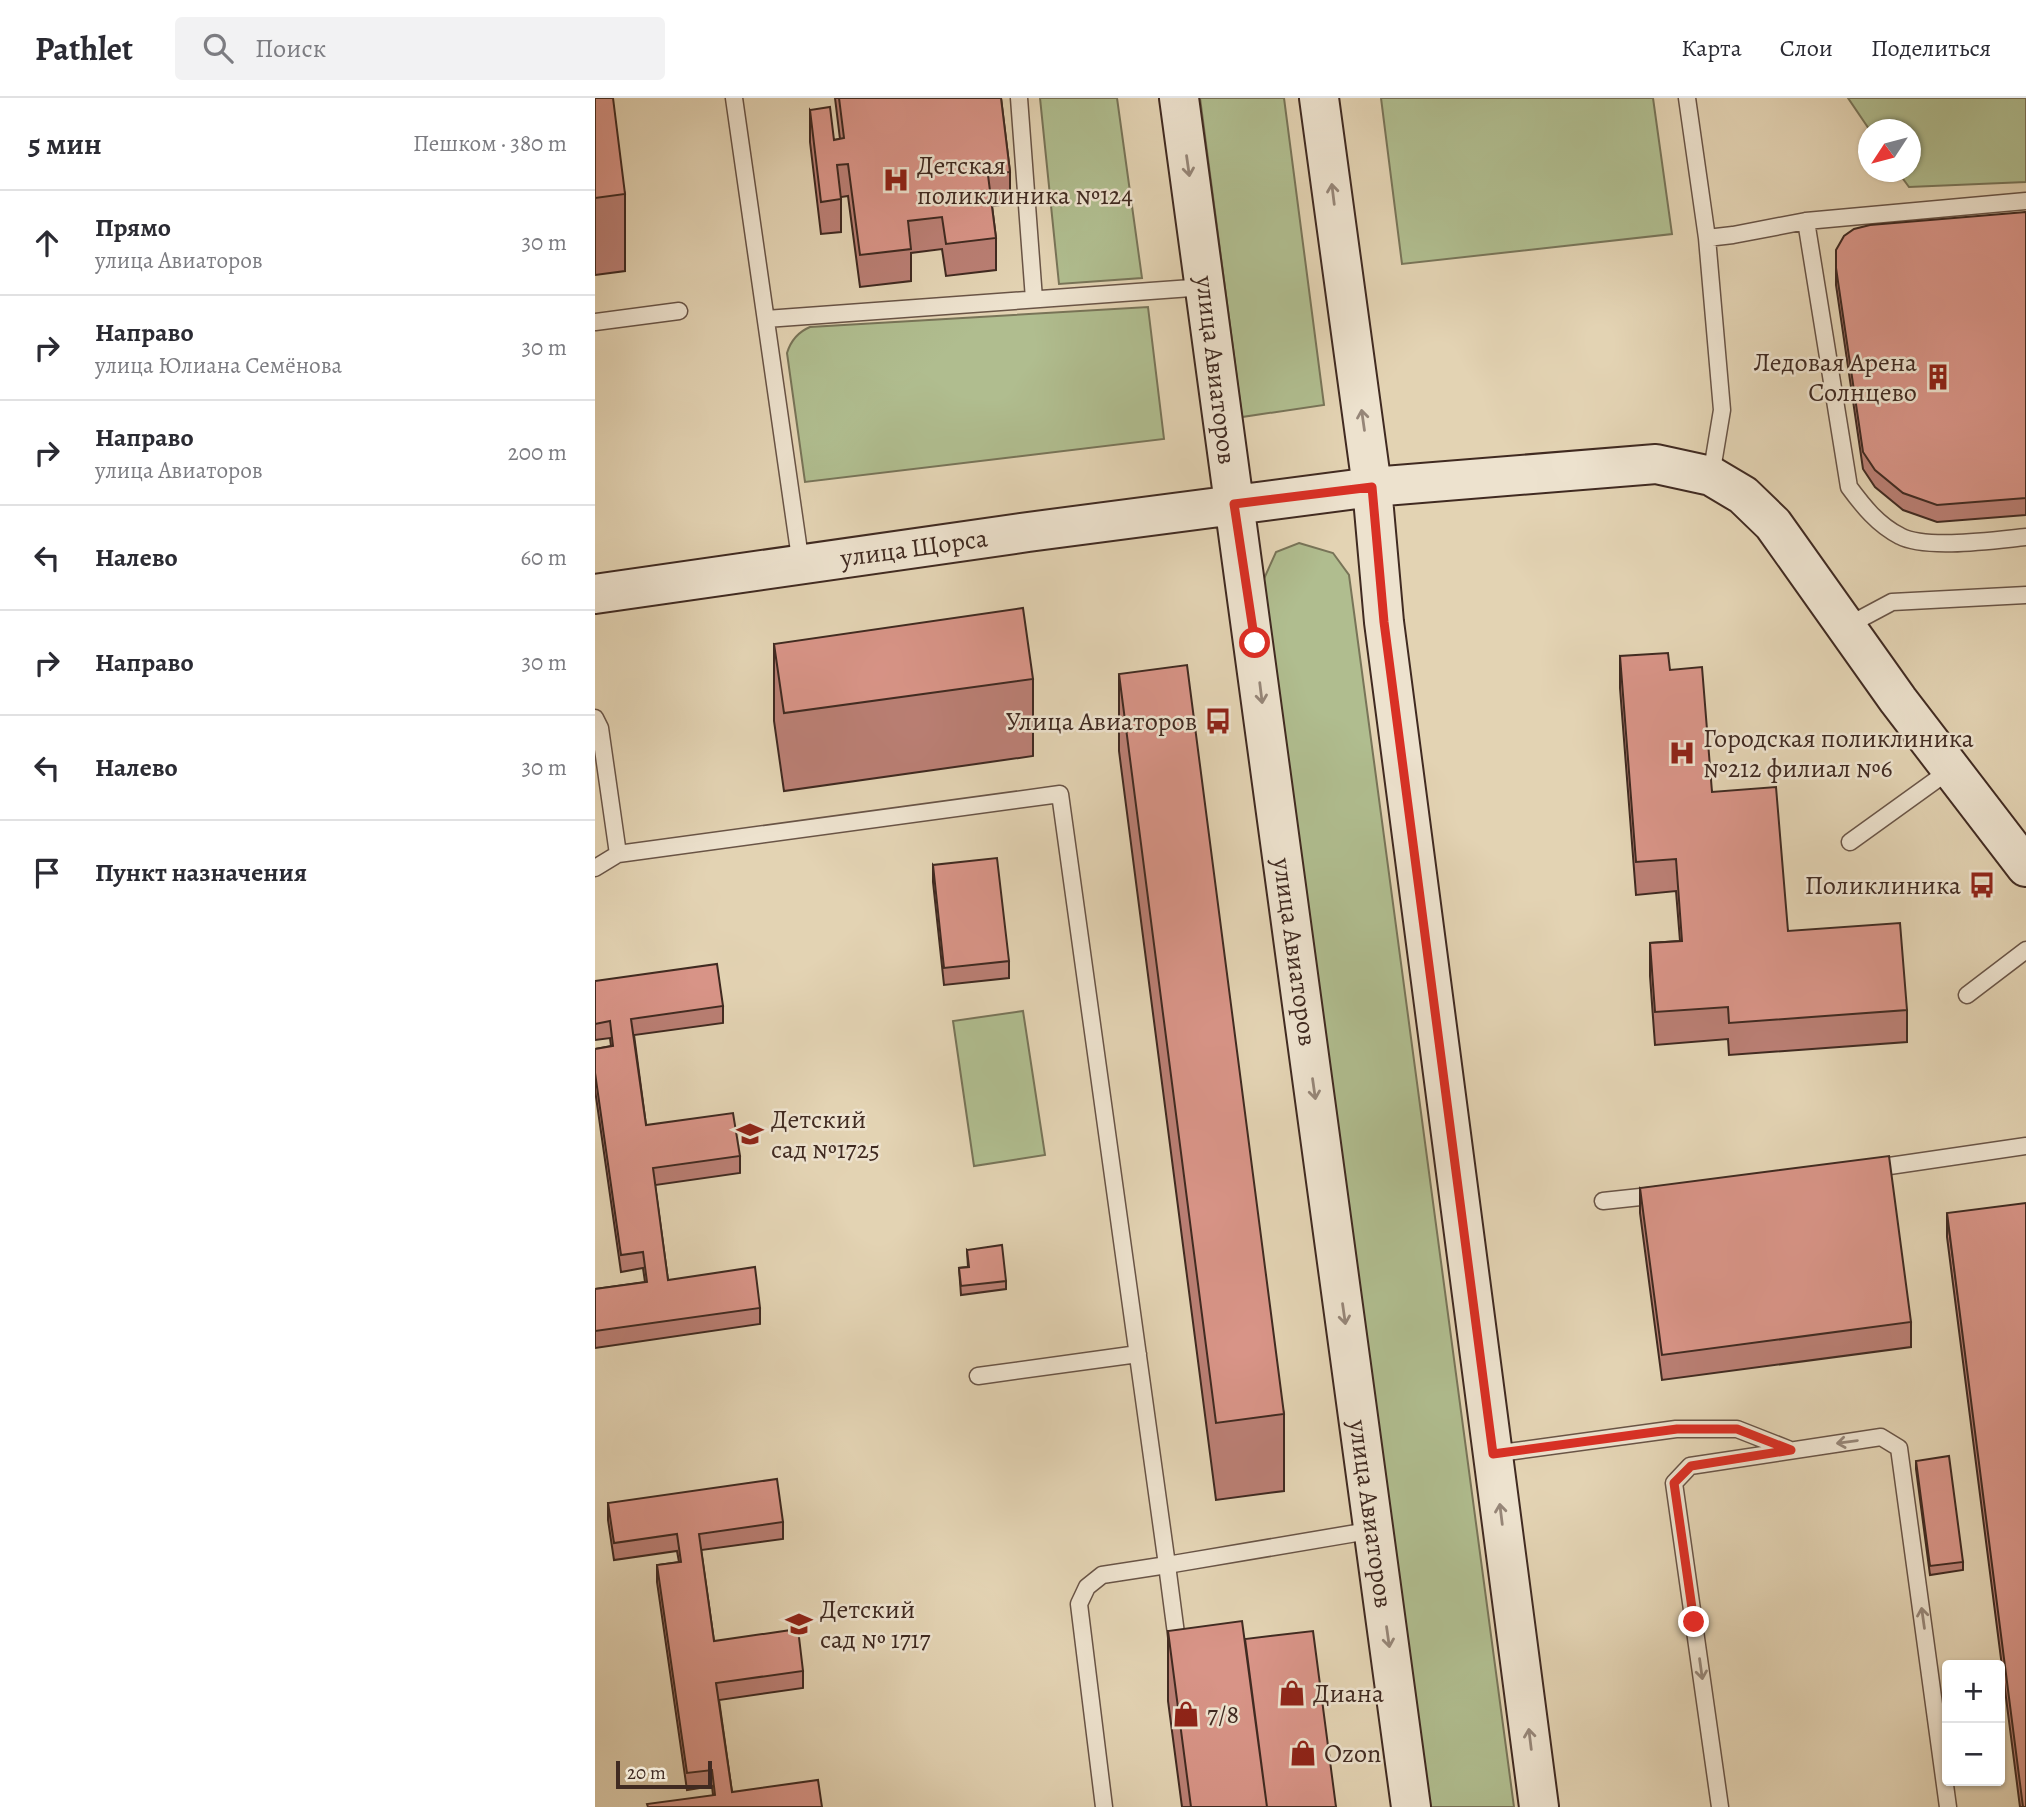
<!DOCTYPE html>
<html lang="ru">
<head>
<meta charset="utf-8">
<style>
	body { margin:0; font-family:Alegreya,serif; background:#f2f2f3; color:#2b2b33 }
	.controls { position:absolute; right:21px; bottom:21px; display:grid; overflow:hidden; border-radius:7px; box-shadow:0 2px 5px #0004 }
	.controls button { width:63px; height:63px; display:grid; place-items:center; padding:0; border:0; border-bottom:2px solid #e1e1e2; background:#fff; color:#2b2b33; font:35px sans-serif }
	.compass { position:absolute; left:1263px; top:21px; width:63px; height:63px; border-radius:50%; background:#fff; box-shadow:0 2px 5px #0004; rotate:234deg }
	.scale { position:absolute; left:21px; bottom:18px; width:96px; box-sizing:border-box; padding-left:7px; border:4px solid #402a21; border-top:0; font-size:19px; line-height:24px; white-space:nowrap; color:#402a21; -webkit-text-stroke:5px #ede2ce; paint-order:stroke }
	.stop { position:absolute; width:21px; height:21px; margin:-16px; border:5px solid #d93025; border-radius:50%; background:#fff }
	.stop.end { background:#d93025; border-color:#fff; box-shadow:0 2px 7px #0008 }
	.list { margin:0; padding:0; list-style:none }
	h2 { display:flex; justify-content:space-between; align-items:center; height:91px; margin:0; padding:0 28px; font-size:30px }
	h2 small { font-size:23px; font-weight:400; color:#7c7c81 }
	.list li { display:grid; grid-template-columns:46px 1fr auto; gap:21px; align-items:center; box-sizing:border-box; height:105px; padding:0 28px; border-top:2px solid #e1e1e2 }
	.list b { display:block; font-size:26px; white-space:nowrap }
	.list p { margin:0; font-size:23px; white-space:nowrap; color:#7c7c81 }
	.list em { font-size:23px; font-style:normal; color:#7c7c81 }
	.icon { flex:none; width:38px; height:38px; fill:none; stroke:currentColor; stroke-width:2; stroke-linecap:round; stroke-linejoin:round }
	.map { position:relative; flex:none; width:1431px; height:1709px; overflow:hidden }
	header { display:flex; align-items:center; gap:42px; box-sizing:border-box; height:98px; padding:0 35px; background:#fff; border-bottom:2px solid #e1e1e2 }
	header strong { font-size:33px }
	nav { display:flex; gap:38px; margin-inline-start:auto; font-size:24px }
	.search { width:490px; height:63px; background:#f2f2f3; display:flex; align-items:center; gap:18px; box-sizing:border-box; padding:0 24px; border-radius:7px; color:#7c7c81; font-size:26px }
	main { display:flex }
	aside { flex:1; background:#fff }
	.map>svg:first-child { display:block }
	.green { fill:#b0bd8f; stroke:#787458; stroke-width:2 }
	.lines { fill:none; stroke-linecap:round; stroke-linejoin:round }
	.lane-casing { stroke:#695446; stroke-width:19 }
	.secondary-casing { stroke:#402a21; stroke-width:42 }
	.lane { stroke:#ede2ce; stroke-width:16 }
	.secondary { stroke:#ede2ce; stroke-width:38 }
	.wall { fill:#ba7f74; stroke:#402a21; stroke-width:2 }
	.building { fill:#d89487; stroke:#402a21; stroke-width:2 }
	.oneway { stroke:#968678 }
	.route { stroke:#d93025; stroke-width:9 }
	.labels { text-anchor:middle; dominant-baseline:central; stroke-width:5; stroke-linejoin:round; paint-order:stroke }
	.poi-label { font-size:26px; fill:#402a21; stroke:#ede2ce; text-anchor:start }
	.street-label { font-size:26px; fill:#402a21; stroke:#ede2ce }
</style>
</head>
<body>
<header>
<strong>Pathlet</strong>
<div class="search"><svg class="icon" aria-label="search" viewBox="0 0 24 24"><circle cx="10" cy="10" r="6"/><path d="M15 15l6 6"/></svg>Поиск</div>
<nav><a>Карта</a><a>Слои</a><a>Поделиться</a></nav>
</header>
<main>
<aside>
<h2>5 мин<small>Пешком · 380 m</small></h2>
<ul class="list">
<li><svg class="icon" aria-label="ahead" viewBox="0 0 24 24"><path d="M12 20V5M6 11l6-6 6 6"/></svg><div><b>Прямо</b><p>улица Авиаторов</p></div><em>30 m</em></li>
<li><svg class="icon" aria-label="right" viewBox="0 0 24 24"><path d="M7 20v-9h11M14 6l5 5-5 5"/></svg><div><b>Направо</b><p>улица Юлиана Семёнова</p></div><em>30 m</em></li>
<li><svg class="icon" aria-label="right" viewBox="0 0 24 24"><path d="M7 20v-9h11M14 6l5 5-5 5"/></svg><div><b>Направо</b><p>улица Авиаторов</p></div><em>200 m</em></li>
<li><svg class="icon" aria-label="left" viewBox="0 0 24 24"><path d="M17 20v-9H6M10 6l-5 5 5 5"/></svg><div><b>Налево</b></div><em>60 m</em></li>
<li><svg class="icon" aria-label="right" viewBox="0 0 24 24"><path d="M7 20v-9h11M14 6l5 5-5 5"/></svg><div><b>Направо</b></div><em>30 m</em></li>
<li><svg class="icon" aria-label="left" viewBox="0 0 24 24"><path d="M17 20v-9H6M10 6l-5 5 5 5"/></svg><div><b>Налево</b></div><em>30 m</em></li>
<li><svg class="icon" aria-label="arrive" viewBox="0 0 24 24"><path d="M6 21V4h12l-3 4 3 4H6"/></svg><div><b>Пункт назначения</b></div></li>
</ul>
</aside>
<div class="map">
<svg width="1431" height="1709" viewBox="0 0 1431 1709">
	<rect width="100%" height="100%" fill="#e3d3b3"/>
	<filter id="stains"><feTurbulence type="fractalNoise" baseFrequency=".00286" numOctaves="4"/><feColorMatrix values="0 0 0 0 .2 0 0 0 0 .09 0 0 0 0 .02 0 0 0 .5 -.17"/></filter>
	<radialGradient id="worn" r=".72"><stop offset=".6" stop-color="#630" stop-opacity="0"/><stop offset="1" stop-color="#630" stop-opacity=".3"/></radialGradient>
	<!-- green -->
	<path class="green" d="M445,0h77l25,180 -83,6z
		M605,0h84l40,307 -82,12z
		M786,0h272l19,136 -270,30z
		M1253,0h178v84l-117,5 -11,-15h13v-42l-42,-1z
		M553,209l16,132 -359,43 -18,-129c4,-13 11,-21 23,-26z
		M704,445l34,10 16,22 165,1232h-86l-165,-1226 13,-29z
		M428,913l22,144 -71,11 -21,-145z"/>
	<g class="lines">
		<!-- lane casing -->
		<g class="lane-casing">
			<path id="lane" d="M139,0l67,467
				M424,0l15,201
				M1092,0l20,140 15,172 -11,66
				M1211,123l43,266c14,19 29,38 51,49 26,14 95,4 126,1
				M1112,140l26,-3 73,-14 220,-20
				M171,221l439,-32
				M0,224l84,-11
				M1252,528l45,-24 134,-7
				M0,620l5,10 18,126 442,-60 107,771 207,-35
				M1255,744l100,-72
				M0,770l23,-14
				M1372,897l59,-45
				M1274,1071l157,-23
				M1008,1103l56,-6
				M383,1278l160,-22
				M898,1356l183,-25h61l51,20
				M509,1709l-25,-203 8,-17 15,-12 65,-10 11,84
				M1125,1709l-46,-324 16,-17 191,-29 18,11 49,359"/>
		</g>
		<!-- secondary casing -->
		<g class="secondary-casing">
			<path id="secondary" d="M584,0l232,1709
				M724,0l53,389 12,135 155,1185
				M0,496l433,-62 344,-45 284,-23 55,12 32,19 30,29 125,176 128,167"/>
		</g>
		<!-- lane -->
		<use href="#lane" class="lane"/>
		<!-- secondary -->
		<use href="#secondary" class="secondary"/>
	</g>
	<!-- wall -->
	<path class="wall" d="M0,0l30,96v77l-30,4z
		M240,0h166l9,74v32l-18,2 4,32v32l-50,6 -4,-27 -31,4v28l-51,6 -12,-91 -7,1v35l-20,2 -11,-92v-32l24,30 6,-1z
		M1431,114v303l-89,7 -34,-12 -28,-23 -12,-18 -27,-184v-17z
		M179,546l259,35v77l-249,35 -10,-70z
		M1025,558l50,14 42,122 76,139 119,79v32l-178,13 -1,-16 -73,6 -5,-69v-33l30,-2 -4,-50 -40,4 -16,-207z
		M524,576l165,740v77l-68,9 -97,-749z
		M338,767l76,96v17l-65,7 -11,-103z
		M0,883l128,25v17l-89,12 12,90 94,31v17l-85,12 13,95 92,28v16l-165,24v-59l50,-7 -2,-14 -22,4 -26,-182v-41l16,-3 -1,-8 -15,2z
		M1045,1090l271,134v25l-249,33 -22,-167z
		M1352,1115l79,594h-6l-73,-570z
		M372,1152l39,31v8l-45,6 -2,-27 9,-1z
		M1321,1363l47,101v8l-33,5 -14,-106z
		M13,1405l175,19v17l-82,11 13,91 89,30v17l-84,12 13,92 -19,3 -1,-9 -25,4 -30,-208v-17l22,-3 -2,-11 -63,9 -6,-40z
		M573,1533l77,8 91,168h-154l-14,-106z"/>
	<!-- building -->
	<path class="building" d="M0,0h18l12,96 -30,4z
		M244,0h162l9,74 -22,3 8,63 -50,6 -4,-27 -34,4 3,28 -51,6 -12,-91 -11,1 4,34 -20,3 -11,-92 20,-3 4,33 10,-2z
		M1431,114v286l-89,7 -34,-12 -28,-23 -12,-18 -27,-184v-18l8,-14 10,-7 16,-4z
		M428,510l10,71 -249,34 -10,-69z
		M1073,555l2,17 32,-3 10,125 64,-5 12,144 112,-8 7,87 -178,13 -1,-16 -73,5 -5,-69 32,-2 -6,-82 -40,3 -16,-206z
		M592,567l97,749 -68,9 -97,-749z
		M402,760l12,103 -65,7 -11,-103z
		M122,866l6,42 -92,13 15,106 87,-12 7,43 -87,12 15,112 87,-13 5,41 -165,23v-42l52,-7 -4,-30 -22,3 -26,-182v-24l18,-3 -3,-25 -15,3v-43z
		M1294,1058l22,166 -249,33 -22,-167z
		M1431,1105v604h-3l-76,-594z
		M407,1147l4,36 -45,5 -2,-18 10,-1 -2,-17z
		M1354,1358l14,106 -33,4 -14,-105z
		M182,1381l6,43 -84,12 15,107 84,-12 5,42 -87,12 16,109 86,-12 4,27h-174l-1,-3 68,-9 -3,-25 -25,3 -30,-208 24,-3 -4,-28 -63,9 -6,-40z
		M647,1523l25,186h-76l-23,-176z
		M718,1533l23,176h-69l-22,-168z"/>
	<!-- one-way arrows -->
	<defs><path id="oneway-shaft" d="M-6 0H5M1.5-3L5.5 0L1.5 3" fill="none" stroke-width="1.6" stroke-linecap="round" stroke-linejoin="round" transform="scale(1.75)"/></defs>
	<g class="oneway">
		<use href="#oneway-shaft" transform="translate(593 68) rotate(82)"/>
		<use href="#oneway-shaft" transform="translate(738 96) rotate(-97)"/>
		<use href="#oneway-shaft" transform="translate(768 322) rotate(-98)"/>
		<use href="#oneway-shaft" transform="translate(666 595) rotate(83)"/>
		<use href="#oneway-shaft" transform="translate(719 991) rotate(82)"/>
		<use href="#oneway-shaft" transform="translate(749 1216) rotate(82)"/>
		<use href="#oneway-shaft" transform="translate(1252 1344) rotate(172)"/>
		<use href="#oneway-shaft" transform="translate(906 1416) rotate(-97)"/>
		<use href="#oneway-shaft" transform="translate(1328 1520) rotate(-98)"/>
		<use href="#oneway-shaft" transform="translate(793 1539) rotate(82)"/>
		<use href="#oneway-shaft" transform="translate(1106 1571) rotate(82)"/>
		<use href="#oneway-shaft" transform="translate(935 1641) rotate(-97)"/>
	</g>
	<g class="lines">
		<!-- route -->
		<path class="route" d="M660,545l-21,-139 138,-17 12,135 109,832 184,-25h60l54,21 -100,16 -17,17 20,139"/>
	</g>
	<!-- icons -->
	<defs>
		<g id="hospital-bare" transform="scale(2.1)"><path d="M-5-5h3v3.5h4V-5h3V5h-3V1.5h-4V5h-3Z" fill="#8f2418" stroke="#ede2ce" stroke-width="2.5" paint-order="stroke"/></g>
		<g id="building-bare" transform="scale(2.1)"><path d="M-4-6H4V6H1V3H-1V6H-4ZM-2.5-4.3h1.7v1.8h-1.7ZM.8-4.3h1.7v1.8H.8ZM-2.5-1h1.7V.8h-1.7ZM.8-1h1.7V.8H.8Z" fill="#8f2418" stroke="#ede2ce" stroke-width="2.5" paint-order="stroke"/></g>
		<g id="bus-bare" transform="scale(2.1)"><path d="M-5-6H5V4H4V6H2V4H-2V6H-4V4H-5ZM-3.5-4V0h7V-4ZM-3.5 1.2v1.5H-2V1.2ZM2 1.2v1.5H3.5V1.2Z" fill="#8f2418" stroke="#ede2ce" stroke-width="2.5" paint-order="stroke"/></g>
		<g id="school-bare" transform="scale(2.1)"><path d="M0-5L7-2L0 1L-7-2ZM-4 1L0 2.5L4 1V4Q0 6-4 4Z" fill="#8f2418" stroke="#ede2ce" stroke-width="2.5" paint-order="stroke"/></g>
		<g id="shop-bare" transform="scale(2.1)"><path d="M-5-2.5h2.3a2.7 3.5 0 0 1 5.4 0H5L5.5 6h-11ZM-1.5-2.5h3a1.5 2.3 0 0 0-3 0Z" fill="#8f2418" stroke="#ede2ce" stroke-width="2.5" paint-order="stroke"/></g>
	</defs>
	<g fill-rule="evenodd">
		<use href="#hospital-bare" x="301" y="82"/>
		<use href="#building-bare" x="1343" y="279"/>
		<use href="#bus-bare" x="623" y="623"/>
		<use href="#hospital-bare" x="1087" y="655"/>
		<use href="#bus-bare" x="1387" y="787"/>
		<use href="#school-bare" x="155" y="1036"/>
		<use href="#school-bare" x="204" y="1526"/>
		<use href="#shop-bare" x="697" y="1595"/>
		<use href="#shop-bare" x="591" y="1616"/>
		<use href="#shop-bare" x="708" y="1655"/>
	</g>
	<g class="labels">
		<!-- poi labels -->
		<g class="poi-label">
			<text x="322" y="67">Детская<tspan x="322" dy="30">поликлиника №124</tspan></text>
			<text x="1322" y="264" text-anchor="end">Ледовая Арена<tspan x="1322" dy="30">Солнцево</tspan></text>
			<text x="602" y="623" text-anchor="end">Улица Авиаторов</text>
			<text x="1108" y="640">Городская поликлиника<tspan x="1108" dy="30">№212 филиал №6</tspan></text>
			<text x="1366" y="787" text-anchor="end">Поликлиника</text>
			<text x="176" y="1021">Детский<tspan x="176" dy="30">сад №1725</tspan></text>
			<text x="225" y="1511">Детский<tspan x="225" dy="30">сад № 1717</tspan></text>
			<text x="718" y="1595">Диана</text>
			<text x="612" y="1616">7/8</text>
			<text x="729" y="1655">Ozon</text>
		</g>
		<!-- street labels -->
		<g class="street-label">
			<text transform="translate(621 272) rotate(83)">улица Авиаторов</text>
			<text transform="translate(319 450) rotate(-8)">улица Щорса</text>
			<text transform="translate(700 854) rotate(82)">улица Авиаторов</text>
			<text transform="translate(776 1416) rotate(82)">улица Авиаторов</text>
		</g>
	</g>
	<rect width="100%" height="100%" filter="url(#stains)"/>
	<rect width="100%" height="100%" fill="url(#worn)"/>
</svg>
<div class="controls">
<button>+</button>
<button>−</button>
</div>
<svg class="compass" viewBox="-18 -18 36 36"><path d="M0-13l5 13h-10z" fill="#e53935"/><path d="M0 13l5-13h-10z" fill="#7c7c81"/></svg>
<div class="scale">20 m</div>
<div class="stop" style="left:660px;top:545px"></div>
<div class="stop end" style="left:1099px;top:1524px"></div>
</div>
</main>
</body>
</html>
